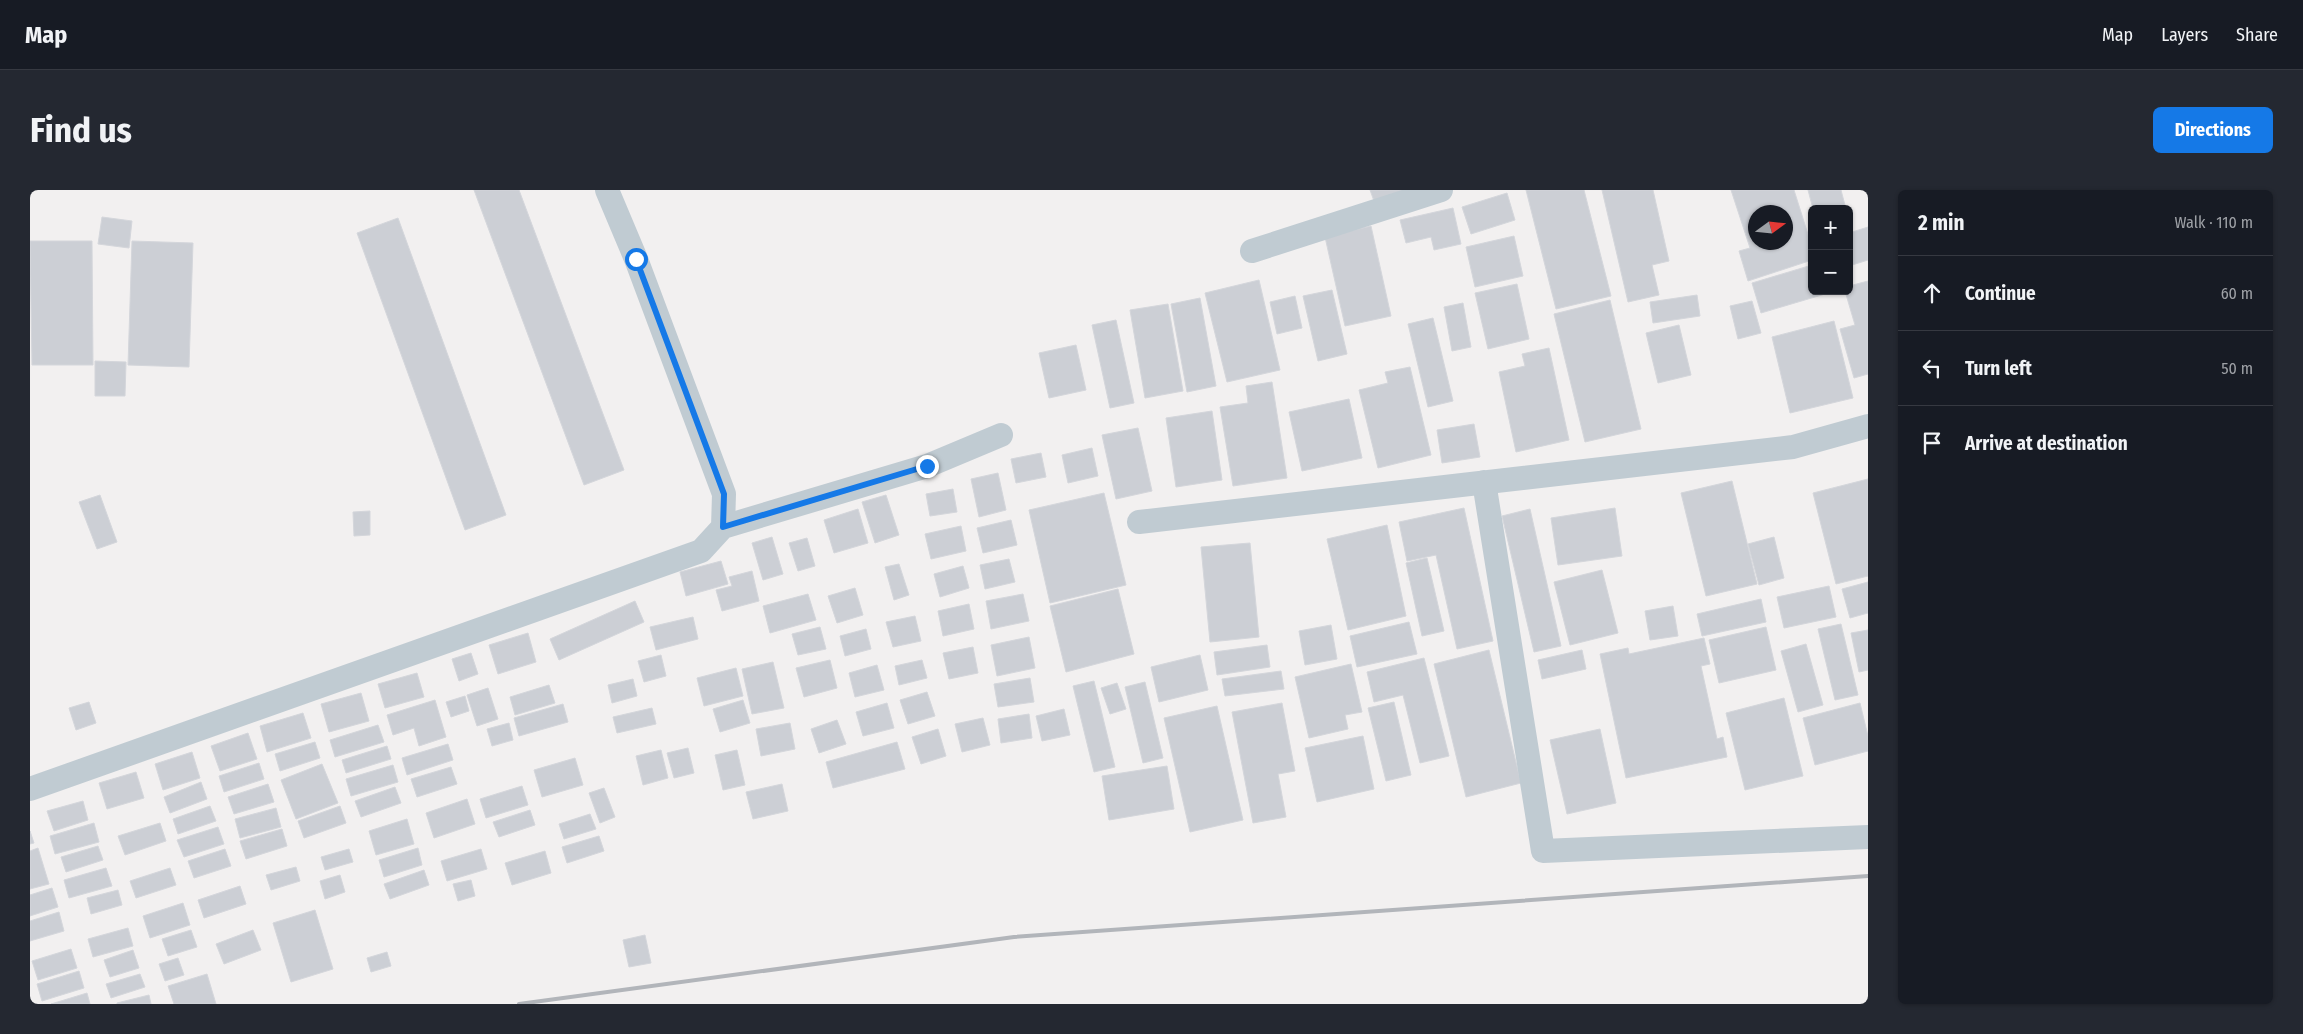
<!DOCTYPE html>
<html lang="en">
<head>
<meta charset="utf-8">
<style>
	body { margin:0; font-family:"Fira Sans Condensed",sans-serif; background:#242831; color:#f1f3f6 }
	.controls { position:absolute; right:15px; top:15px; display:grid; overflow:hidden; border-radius:8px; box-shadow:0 1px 4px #0004 }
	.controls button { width:45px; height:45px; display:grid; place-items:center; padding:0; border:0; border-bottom:1px solid #363941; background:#171b24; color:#f1f3f6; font:25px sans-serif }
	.compass { position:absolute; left:1718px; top:15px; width:45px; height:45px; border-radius:50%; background:#171b24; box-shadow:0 1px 4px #0004; rotate:75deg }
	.stop { position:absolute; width:15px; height:15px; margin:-11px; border:4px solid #1579e7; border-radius:50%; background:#fff }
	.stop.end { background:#1579e7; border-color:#fff; box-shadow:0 1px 5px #0008 }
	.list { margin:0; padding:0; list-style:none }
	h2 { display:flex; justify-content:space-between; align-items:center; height:65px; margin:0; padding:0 20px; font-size:21px }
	h2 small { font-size:16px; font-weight:400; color:#9ea1a6 }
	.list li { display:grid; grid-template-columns:32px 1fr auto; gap:15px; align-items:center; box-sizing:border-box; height:75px; padding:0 20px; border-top:1px solid #363941 }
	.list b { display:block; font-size:19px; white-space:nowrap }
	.list em { font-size:16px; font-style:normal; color:#9ea1a6 }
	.icon { flex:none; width:28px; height:28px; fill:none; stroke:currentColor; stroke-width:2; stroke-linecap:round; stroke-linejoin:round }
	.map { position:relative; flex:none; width:1838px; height:814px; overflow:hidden; border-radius:8px }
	header { display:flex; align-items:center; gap:30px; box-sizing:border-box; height:70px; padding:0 25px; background:#171b24; border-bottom:1px solid #363941 }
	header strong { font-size:24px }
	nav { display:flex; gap:28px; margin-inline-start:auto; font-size:18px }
	.intro { display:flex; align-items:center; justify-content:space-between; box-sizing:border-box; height:120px; padding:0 30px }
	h1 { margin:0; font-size:35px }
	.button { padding:12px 22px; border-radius:8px; background:#1579e7; color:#fff; font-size:18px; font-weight:700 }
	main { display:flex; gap:30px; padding:0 30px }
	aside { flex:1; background:#171b24; border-radius:8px; box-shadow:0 1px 4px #0004 }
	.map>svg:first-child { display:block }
	.building { fill:#cccfd5; stroke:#d4d6db; fill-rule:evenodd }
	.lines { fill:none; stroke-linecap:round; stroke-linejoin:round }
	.street { stroke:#c0cbd2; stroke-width:24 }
	.rail { stroke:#b2b5ba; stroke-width:4 }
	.route { stroke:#1579e7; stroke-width:6 }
</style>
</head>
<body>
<header>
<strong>Map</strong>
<nav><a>Map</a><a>Layers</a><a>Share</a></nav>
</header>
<div class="intro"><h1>Find us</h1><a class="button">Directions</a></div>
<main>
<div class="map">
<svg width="1838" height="814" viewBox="0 0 1838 814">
	<rect width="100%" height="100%" fill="#f2f0f0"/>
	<!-- building -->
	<path class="building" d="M444,0h45l105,280 -40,15z
		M1340,0h36l-32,11z
		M1496,0h58l27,106 -55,13z
		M1572,0h51l16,71 -17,4 7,30 -31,7z
		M1701,0h63l18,57v13l-64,21 -9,-30 11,-3zM1726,22h30v30h-30z
		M1778,0h33l5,19h-33z
		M1477,3l8,27 -44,14 -9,-27z
		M1423,18l8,36 -27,6 -3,-13 -25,6 -6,-23z
		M72,27l30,4 -3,27 -31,-4z
		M368,28l108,297 -41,15 -108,-297z
		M1341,36l20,90 -46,10 -20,-89z
		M1838,37v33l-19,6v-33z
		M1484,46l9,40 -48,11 -9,-40z
		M0,51h62l1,124h-61z
		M102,51l61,2 -4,124 -61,-2z
		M1782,75v26h12l1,3 -64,19 -9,-30z
		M1229,90l21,90 -53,12 -22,-89z
		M1838,91v93l-14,4 -14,-49 15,-4 -10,-34h4v-5z
		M1487,94l12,55 -41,10 -13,-56z
		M1302,100l15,64 -29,7 -15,-65z
		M1667,105l3,21 -47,7 -3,-21z
		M1265,106l7,32 -25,6 -7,-32z
		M1170,108l16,88 -29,6 -16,-88z
		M1580,110l31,129 -56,13 -31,-128z
		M1722,111l9,32 -23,6 -8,-33z
		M1433,113l8,44 -19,4 -8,-44z
		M1138,114l15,87 -38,7 -15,-88z
		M1403,128l20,83 -25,6 -20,-83z
		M1086,130l18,83 -24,5 -18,-83z
		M1804,131l19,77 -63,15 -18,-76z
		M1649,135l12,50 -33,8 -12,-50z
		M1046,155l10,45 -37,8 -10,-45z
		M1519,158l20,92 -53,12 -17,-80 26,-6 -3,-12z
		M65,171l31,1 -1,34h-30z
		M1380,177l21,88 -53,13 -19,-78 29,-7 -3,-11z
		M1242,192l15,96 -54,8 -13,-79 28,-4 -2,-17z
		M1319,209l13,59 -60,13 -13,-59z
		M1182,221l10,69 -46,7 -10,-69z
		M1444,234l6,33 -38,6 -5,-33z
		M1108,238l14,63 -36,8 -14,-64z
		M1062,258l6,28 -30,7 -6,-28z
		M1011,263l5,24 -30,6 -5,-24z
		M968,283l8,37 -27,7 -8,-38z
		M1838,289v97l-32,8 -23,-91z
		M1702,291l25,103 -51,12 -25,-103z
		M923,299l4,23 -27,4 -4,-22z
		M1074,303l22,92 -76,18 -21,-93z
		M70,305l17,47 -20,7 -18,-47z
		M856,305l13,40 -24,8 -13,-41z
		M1434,318l29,133 -36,8 -21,-94 -29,6 -8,-39z
		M1585,318l7,48 -64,9 -7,-47z
		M828,319l10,34 -34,10 -10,-33z
		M1500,319l31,137 -27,6 -32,-136z
		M340,321v24l-16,1 -1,-24z
		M981,330l6,25 -34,8 -6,-25z
		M1357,335l19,91 -58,14 -21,-91z
		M931,336l5,25 -35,8 -6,-25z
		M742,347l11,37 -20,6 -11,-37z
		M1744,347l10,41 -25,7 -11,-41z
		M777,348l8,28 -17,5 -9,-28z
		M1220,353l9,94 -49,5 -9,-95z
		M1397,368l17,73 -22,5 -16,-73z
		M979,369l6,23 -30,7 -5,-24z
		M691,371l7,23 -42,12 -6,-24z
		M869,374l10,31 -15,5 -9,-33z
		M933,376l6,22 -29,9 -6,-23z
		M1572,380l16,63 -48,12 -16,-63z
		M722,381l7,30 -37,10 -6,-21 16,-4 -3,-9z
		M1838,392v31l-18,5 -8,-29z
		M1799,396l7,31 -52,11 -7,-31z
		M825,398l8,27 -26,8 -9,-27z
		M1088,399l16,65 -68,18 -16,-66z
		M778,404l8,26 -46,13 -7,-27z
		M993,404l6,27 -38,8 -5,-28z
		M1731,409l5,23 -64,14 -5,-22z
		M605,411l9,21 -85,38 -9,-21z
		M939,414l5,25 -31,7 -5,-25z
		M1643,416l5,30 -28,4 -5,-29z
		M885,426l6,25 -28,6 -7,-25z
		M663,427l5,22 -42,11 -6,-23z
		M1379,432l8,32 -60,13 -7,-31z
		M1811,434l17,71 -23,5 -17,-71z
		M1301,435l6,34 -32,6 -6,-34z
		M790,437l6,22 -28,6 -6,-21z
		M1736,437l10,43 -57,13 -10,-43z
		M836,439l5,20 -26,7 -5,-20z
		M1838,440v40l-9,2 -8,-39z
		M498,443l8,29 -38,12 -9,-29z
		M999,447l6,31 -38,8 -6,-31z
		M1674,448l6,26 -9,2 16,73 6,-2 4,20 -101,21 -26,-124 28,-6 1,6z
		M1776,454l17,61 -25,7 -17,-61z
		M1237,455l3,22 -53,8 -3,-23z
		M943,457l5,26 -29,6 -6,-26z
		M1459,460l32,133 -55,14 -32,-133z
		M1552,460l4,19 -44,10 -4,-19z
		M441,463l7,21 -19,7 -7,-22z
		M631,465l5,21 -22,6 -6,-21z
		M1170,465l8,35 -49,12 -8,-35z
		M1394,468l25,98 -29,7 -17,-68 -29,7 -7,-30z
		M800,470l7,28 -33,9 -8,-29z
		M892,470l5,18 -28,7 -4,-19z
		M743,472l11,46 -32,6 -10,-45z
		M1321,474l11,48 -17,3 3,14 -39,9 -14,-61z
		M847,475l7,25 -29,7 -6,-24z
		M706,478l7,28 -39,10 -7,-28z
		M1251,481l3,18 -59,7 -3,-17z
		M387,483l7,24 -39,11 -7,-24z
		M1000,488l4,24 -36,5 -4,-23z
		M603,489l4,17 -25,7 -4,-18z
		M1064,491l21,86 -21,5 -21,-86z
		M1115,492l18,76 -20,5 -18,-76z
		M1087,493l9,26 -16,5 -9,-26z
		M519,495l6,18 -40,12 -5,-18z
		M458,498l10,31 -21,7 -10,-31z
		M897,502l8,24 -27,8 -8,-24z
		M331,503l8,28 -40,11 -8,-28z
		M435,506l4,15 -18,6 -5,-15z
		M1754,508l19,78 -58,14 -19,-77z
		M405,510l11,37 -27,9 -5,-18 -21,7 -6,-20z
		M713,510l7,23 -30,9 -7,-23z
		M59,512l7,21 -20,7 -7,-22z
		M1364,512l17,73 -25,6 -18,-73z
		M857,513l7,25 -31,8 -7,-24z
		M1252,513l13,68 -17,3 8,43 -33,6 -21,-111z
		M1830,513l8,33v15l-53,14 -12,-47z
		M533,514l5,18 -49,14 -5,-18z
		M1187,516l26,114 -53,12 -26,-114z
		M622,518l4,16 -39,9 -4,-16z
		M1034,519l6,26 -28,6 -6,-25z
		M273,523l8,25 -44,14 -7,-26z
		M999,524l3,24 -31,5 -3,-24z
		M953,528l7,27 -28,7 -7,-28z
		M807,530l9,24 -27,9 -8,-24z
		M479,533l4,17 -21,6 -5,-17z
		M760,533l5,26 -34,7 -5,-27z
		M348,535l6,17 -49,15 -5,-17z
		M908,539l8,27 -25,8 -9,-27z
		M1570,539l16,74 -49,11 -17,-74z
		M218,543l9,26 -37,12 -9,-25z
		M1333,546l11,53 -57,13 -12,-54z
		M285,552l5,16 -40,13 -5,-17z
		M867,552l8,27 -72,19 -7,-26z
		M418,554l5,16 -46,15 -5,-17z
		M357,556l4,13 -45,14 -4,-13z
		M658,558l6,25 -20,5 -7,-25z
		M631,560l7,28 -25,7 -7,-29z
		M707,560l8,35 -22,5 -8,-35z
		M162,562l8,26 -37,12 -8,-26z
		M545,568l8,27 -41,12 -8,-27z
		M229,573l5,16 -40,13 -5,-16z
		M292,574l16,39 -42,16 -15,-39z
		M363,575l5,17 -47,14 -5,-17z
		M1137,576l7,43 -65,11 -7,-44z
		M421,577l6,17 -40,13 -6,-18z
		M106,582l8,26 -37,11 -8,-26z
		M171,592l6,17 -37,14 -6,-16z
		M238,594l6,18 -40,12 -6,-17z
		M752,594l6,27 -35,8 -7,-27z
		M492,596l6,19 -42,13 -6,-19z
		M365,597l6,16 -40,14 -6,-16z
		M574,598l11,29 -15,6 -11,-30z
		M437,609l8,25 -41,14 -8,-25z
		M53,611l5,19 -34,11 -7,-20z
		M180,616l6,15 -38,13 -5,-15z
		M310,616l6,17 -42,15 -6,-17z
		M246,618l5,19 -41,11 -5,-19z
		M500,620l5,15 -36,12 -6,-15z
		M560,624l6,15 -32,10 -5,-15z
		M377,629l7,25 -38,11 -7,-24z
		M64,633l5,19 -44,12 -5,-18z
		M130,633l6,18 -41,14 -7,-19z
		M188,637l6,17 -40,13 -7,-17z
		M252,639l5,17 -41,13 -6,-18z
		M0,641l4,12 -4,1z
		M569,646l5,15 -37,12 -5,-16z
		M68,656l5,14 -37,12 -5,-15z
		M8,658l11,36 -19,5v-38z
		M388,658l4,17 -38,12 -5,-17z
		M195,659l6,17 -37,12 -6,-17z
		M319,659l4,13 -28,8 -4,-13z
		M451,659l6,20 -40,12 -6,-20z
		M515,661l6,22 -39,12 -7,-22z
		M266,677l4,14 -29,9 -5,-15z
		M76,678l6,18 -43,12 -5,-18z
		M140,678l6,17 -40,13 -6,-17z
		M394,680l5,15 -39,14 -6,-15z
		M310,685l5,17 -20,7 -5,-18z
		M441,690l4,16 -17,5 -5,-17z
		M210,696l6,18 -42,14 -6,-18z
		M22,698l6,19 -28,9v-21z
		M88,700l4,15 -31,9 -4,-16z
		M153,713l7,22 -40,13 -7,-22z
		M285,720l18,59 -42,13 -18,-59z
		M29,722l5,19 -34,10v-20z
		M98,738l5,18 -40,11 -5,-18z
		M161,740l6,17 -29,9 -6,-17z
		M223,740l8,20 -37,14 -8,-20z
		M615,745l6,28 -22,4 -6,-27z
		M41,759l6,19 -39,12 -6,-19z
		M103,760l6,18 -29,9 -6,-17z
		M357,762l4,14 -20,6 -4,-14z
		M148,768l6,17 -19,6 -6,-17z
		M49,781l5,17 -42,13 -5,-17z
		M110,784l5,13 -34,11 -5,-14z
		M177,784l9,30h-42l-6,-18z
		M57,803l3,11h-39z
		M119,805l2,9h-34v-1z"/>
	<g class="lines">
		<!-- street -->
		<path class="street" d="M577,0l29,69 88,235 -1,33
			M1222,61l189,-61
			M1454,292l59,369 325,-14
			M1109,332l654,-75 75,-21
			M0,599l671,-238 22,-24 204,-61 74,-31"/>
		<!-- rail -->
		<path class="rail" d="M489,814l495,-67 854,-61"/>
	</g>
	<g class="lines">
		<!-- route -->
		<path class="route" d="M606,69l88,235 -1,33 204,-61"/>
	</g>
</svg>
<div class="controls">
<button>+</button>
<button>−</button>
</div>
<svg class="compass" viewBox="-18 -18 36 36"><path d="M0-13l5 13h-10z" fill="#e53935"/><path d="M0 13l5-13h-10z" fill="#9ea1a6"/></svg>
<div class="stop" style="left:606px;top:69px"></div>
<div class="stop end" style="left:897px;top:276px"></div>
</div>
<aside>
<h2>2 min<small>Walk · 110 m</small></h2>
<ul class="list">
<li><svg class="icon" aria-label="ahead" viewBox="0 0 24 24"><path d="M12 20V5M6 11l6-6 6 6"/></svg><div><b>Continue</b></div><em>60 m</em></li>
<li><svg class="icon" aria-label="left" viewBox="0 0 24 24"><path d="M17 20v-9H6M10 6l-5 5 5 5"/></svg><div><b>Turn left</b></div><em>50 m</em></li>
<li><svg class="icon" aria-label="arrive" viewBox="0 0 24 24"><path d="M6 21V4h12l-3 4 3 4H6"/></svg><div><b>Arrive at destination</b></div></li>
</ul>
</aside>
</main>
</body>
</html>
